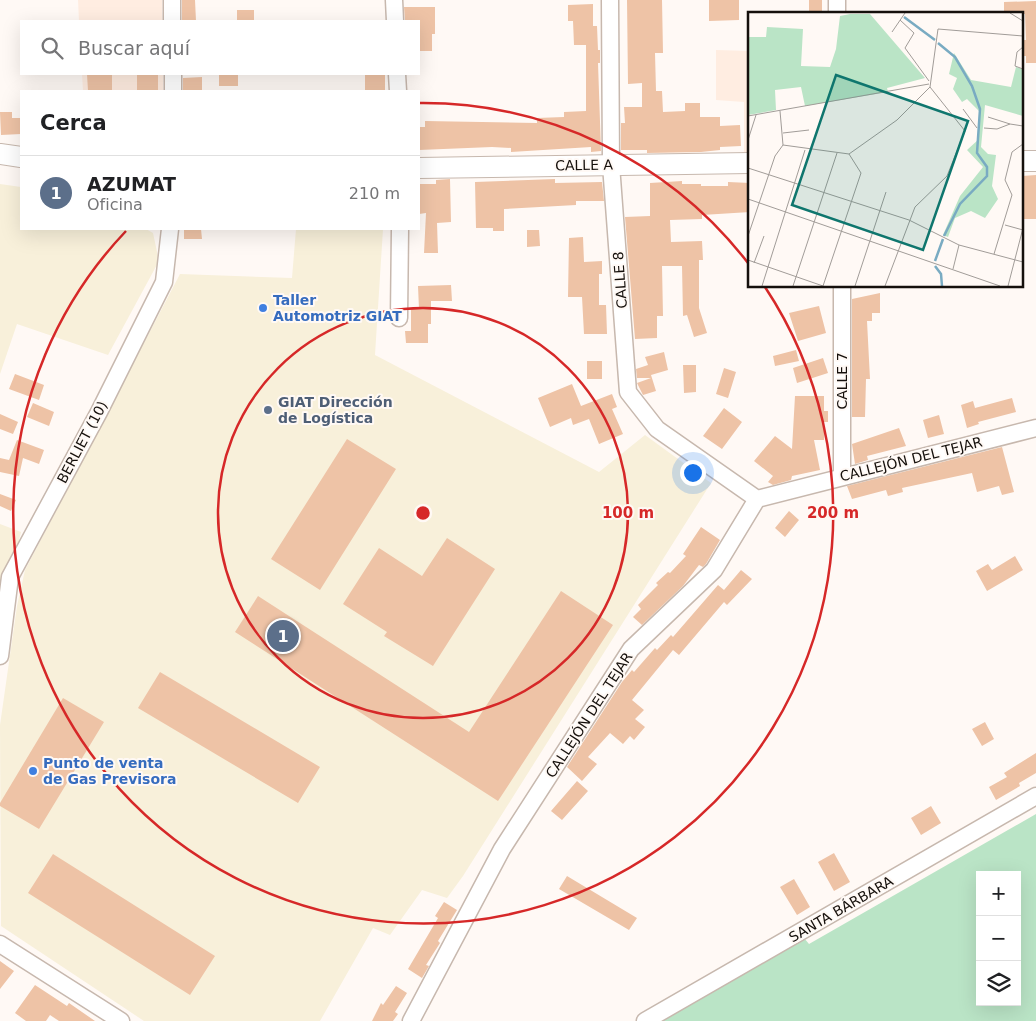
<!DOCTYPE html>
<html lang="es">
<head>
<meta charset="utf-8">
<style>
	body { margin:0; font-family:"DejaVu Sans",sans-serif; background:#f6f6f6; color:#202124 }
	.controls { position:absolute; right:15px; bottom:15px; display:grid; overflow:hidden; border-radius:0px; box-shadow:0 5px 20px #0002 }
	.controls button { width:45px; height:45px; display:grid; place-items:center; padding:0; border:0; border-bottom:1px solid #e0e0e0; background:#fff; color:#202124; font:25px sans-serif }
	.you { position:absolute; left:692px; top:472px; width:18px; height:18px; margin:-12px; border:4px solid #fff; border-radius:50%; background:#1a73e8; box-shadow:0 0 0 8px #1a73e833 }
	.badge { display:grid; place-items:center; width:32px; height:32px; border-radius:50%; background:#1166b4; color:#fff; font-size:16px; font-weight:700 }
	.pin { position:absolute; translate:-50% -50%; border:2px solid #fff; box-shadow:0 1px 5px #0006 }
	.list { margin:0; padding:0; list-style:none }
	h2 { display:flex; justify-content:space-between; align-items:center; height:65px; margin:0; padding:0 20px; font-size:21px }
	h2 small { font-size:16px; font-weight:400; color:#757577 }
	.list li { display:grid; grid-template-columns:32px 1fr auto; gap:15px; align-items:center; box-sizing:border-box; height:75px; padding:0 20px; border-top:1px solid #e0e0e0 }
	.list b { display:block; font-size:19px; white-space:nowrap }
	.list p { margin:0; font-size:16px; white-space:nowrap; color:#757577 }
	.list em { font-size:16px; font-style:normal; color:#757577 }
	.icon { flex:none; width:28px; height:28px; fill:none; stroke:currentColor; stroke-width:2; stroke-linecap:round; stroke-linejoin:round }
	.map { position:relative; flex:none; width:1036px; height:1021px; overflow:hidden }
	.search { position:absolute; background:#fff; box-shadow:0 5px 20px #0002; left:20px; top:20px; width:400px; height:55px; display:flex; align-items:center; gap:12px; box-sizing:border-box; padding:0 18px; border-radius:0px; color:#757577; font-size:19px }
	.panel { position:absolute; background:#fff; box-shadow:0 5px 20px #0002; left:20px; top:90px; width:400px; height:140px; border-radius:0px }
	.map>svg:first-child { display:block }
	.industrial { fill:#f8f0da }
	.built { fill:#ffede1 }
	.green { fill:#bae4c6; fill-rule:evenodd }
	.building { fill:#eec3a6 }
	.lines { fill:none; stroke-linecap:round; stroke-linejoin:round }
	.minor-casing { stroke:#c7b8ae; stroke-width:19 }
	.tertiary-casing { stroke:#c7b8ae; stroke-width:22 }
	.minor { stroke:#fff; stroke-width:16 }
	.tertiary { stroke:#fff; stroke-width:20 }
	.ring { fill:none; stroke:#d62828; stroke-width:2.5 }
	.shop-dot { fill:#3f7fe0; stroke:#fff9f5; stroke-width:2 }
	.service-dot { fill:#5c6f8a; stroke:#fff9f5; stroke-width:2 }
	.labels { text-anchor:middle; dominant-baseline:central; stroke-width:4; stroke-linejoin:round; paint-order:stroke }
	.street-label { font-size:14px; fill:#15100c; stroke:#fff9f5 }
	.shop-label { font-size:14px; font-weight:bold; fill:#366cbe; stroke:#fff9f5; text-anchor:start }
	.service-label { font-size:14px; font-weight:bold; fill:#4e5e75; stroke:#fff9f5; text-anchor:start }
	.inset-river { fill:none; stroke:#79abc2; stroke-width:2.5 }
	.inset-road { fill:none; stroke:#a19c98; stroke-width:1 }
	.view { fill:#0f766e; fill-opacity:0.15; stroke:#0f766e; stroke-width:2.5 }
	.inset-edge { fill:none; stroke:#15100c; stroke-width:2.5 }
	.centre { fill:#d62828; stroke:#fff9f5; stroke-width:2.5 }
	.ring-label { font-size:15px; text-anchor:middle; font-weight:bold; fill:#d62828; stroke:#fff9f5; stroke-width:4; stroke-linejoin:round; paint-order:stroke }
</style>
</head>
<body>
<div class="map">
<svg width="1036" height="1021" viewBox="0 0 1036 1021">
	<rect width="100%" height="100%" fill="#fff9f5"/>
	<!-- industrial -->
	<path class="industrial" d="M0,184l21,3v42h125l7,4 6,28 -51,94 -91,-31 -17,50z
		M296,229h87l-8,126 224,117 46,-37 66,48 -248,393 -16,22 -25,-8 -32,45 -17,-7 -53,93h-176l-143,-95 -1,-201 17,-119 8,-36 155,-296 112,4z
		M0,524l21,8 -21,87z"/>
	<!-- built -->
	<path class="built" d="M78,0h84v21h-83z
		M716,50l34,1v101h-6v-50l-28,-2z
		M82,74h81v17h-80z"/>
	<!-- green -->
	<path class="green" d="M1036,814v207h-393l152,-94 14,17zM980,875h37v127h-37z"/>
	<!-- building -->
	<path class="building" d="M182,0h13l1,21h-14z
		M627,0h35l1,53h-8l1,38h6l1,21 22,-1v-8h15v14h20v9l20,-1 1,21 -21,1v3l-19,2 -54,1v-3h-26v-27h4l-1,-16h18v-24l-14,1z
		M709,0h30v20l-30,1z
		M809,0h13v14h-13z
		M1036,1v62h-10v-7h-4v-16h4l-1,-26h-21v-12z
		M593,4v22h4l1,24h2v13h-2l3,88 -10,1v-5l-80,5v-4l-19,-1 -73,3v-23h6v-6l112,2v-5l27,-1v-5l22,-1v-66h-12l-1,-24h-5v-16z
		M404,7h31v27h-3v17h-13v-31h-14z
		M237,10h17v11h-17z
		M87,74h25v17h-24z
		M137,74h21v17h-21z
		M219,74h19v12h-19z
		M365,74h20v17h-20z
		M202,77v14h-19v-13z
		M0,112h12v6h9v16l-20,1z
		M1036,175v44h-14v-43z
		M450,179l1,43 -14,1 1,30h-14l2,-40 -7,1v-30h17v-4z
		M555,179v4l47,-1 2,19h-28v4l-72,4v22h-11v-3h-17l-1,-46z
		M682,181v3h19v2h27v-4l22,1v29l-48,3v4l-32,1 1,22 31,-1 1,19h-4v48l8,25 -13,4 -7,-22 -4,1 -1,-50h-20l1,50h-6v22l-22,1 -10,-122 25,-1v-33z
		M184,229h17l1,10h-18z
		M527,230h12l1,16 -13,1z
		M583,237l1,25 18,-1v13h-3v31h7l1,29h-23l-2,-37h-14l1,-59z
		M451,285l1,16h-21v23h-3v19h-22l-1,-12h6v-22h8l-1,-23z
		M880,293v20h-8v8h-5l3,58h-4l-1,38h-13v-118z
		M819,306l7,27 -28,8 -9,-28z
		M796,350l3,11 -24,5 -2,-10z
		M664,352l4,18 -17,5 5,16 -13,4 -6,-12 14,-5h-14l-1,-9 12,-4 -3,-8z
		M823,358l5,15 -31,10 -4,-15z
		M587,361h15v18h-15z
		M683,365h13v27l-12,1z
		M724,368l12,4 -8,26 -12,-4z
		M15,374l29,11 -5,15 -30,-11z
		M572,384l9,22 31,-12 5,13 -5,2 11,25 -24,10 -10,-25 -16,6 -2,-7 -21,9 -12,-29z
		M795,396h29v15h4v11h-4v18h-10l6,30 -28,6 -1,4 -18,5 -5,-3 5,-6 -19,-15 21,-25 17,13z
		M1012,398l4,14 -38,10 1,2 -12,4 -6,-23 12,-4 2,7z
		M33,403l21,9 -5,14 -22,-9z
		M724,408l18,14 -20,27 -19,-13z
		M0,414l18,8 -5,12 -13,-5z
		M939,415l5,19 -16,4 -5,-18z
		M899,428l7,18 -39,10 1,4 -13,4 -3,-20z
		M347,439l49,30 -76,121 -49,-31z
		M17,440l27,10 -5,14 -16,-6 -4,18 -19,-4v-14l9,2z
		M1002,447l12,45 -12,3 -3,-9 -22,6 -5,-19 -70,15 1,4 -15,4 -2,-6 -34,9 -5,-13z
		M0,494l16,6 -5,11 -11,-5z
		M789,511l10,9 -14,17 -10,-9z
		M701,527l19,13 -14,24 -3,3 -4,-2 -16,21 -41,39 -9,-8 8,-8 -3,-4 20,-20 -2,-2 12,-11 2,1 16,-17 -3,-2z
		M447,538l48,31 -62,97 -49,-30 3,-4 -44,-28 36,-56 43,28z
		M1015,556l8,14 -36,21 -11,-20 12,-7 4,6z
		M741,570l11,9 -25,26 -3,-3 -45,53 -6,-5 -41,50 12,10 -9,9 10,8 -11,13 -4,-4 -7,8 -13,-11 -22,24 9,7 -15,17 -15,-14 55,-85 10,-12 2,2 21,-24 2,2 14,-15 2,2 45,-52 6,5z
		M561,591l52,34 -115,176 -263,-169 23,-36 211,136z
		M160,672l160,95 -22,36 -160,-95z
		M63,698l41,24 -65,107 -39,-23v-3z
		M985,722l9,17 -12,7 -10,-17z
		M1036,753v20l-17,10 1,3 -24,14 -7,-13 18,-10 -3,-4z
		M577,781l11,10 -26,29 -11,-9z
		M931,806l10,17 -20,12 -10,-17z
		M834,853l16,29 -16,9 -16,-29z
		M53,854l162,102 -25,39 -162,-102z
		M567,876l70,42 -8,12 -70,-41z
		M794,879l16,28 -13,8 -17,-28z
		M444,902l13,8 -19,31 2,2 -14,22 3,1 -7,12 -14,-9 30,-51 -3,-2z
		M0,961l14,10 -14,18z
		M35,985l32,21 2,-3 26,18h-36l-9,-6 -4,6h-20l-11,-8z
		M396,986l11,7 -12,19 3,2 -5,7h-21l9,-18 2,2z"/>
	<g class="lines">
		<!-- minor casing -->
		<g class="minor-casing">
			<path id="minor" d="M172,0v21
				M394,0l1,21
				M610,0l1,165 17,227 29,37 100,70
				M837,0v14
				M173,74v17
				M397,74l1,17
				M842,286v190
				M399,318l1,-89
				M0,656l10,-79 89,-165 65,-130 6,-53
				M0,944l121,77
				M411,1021l91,-172 129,-200 83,-79 43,-71 279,-71
				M645,1021l391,-225"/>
		</g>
		<!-- tertiary casing -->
		<g class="tertiary-casing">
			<path id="tertiary" d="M0,154l21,3
				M1022,161h14
				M419,168l331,-5"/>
		</g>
		<!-- minor -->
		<use href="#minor" class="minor"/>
		<!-- tertiary -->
		<use href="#tertiary" class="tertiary"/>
	</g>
	<!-- distance rings -->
	<g class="ring">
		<circle cx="423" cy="513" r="205"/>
		<path d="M419 103A410 410 0 0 1 748 263M765 287A410 410 0 1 1 126 231"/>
	</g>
	<!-- markers -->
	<g class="shop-dot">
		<circle cx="263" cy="308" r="5"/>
		<circle cx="33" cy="771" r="5"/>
	</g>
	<circle class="service-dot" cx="268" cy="410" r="5"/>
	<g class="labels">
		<!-- street labels -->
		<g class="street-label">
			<text transform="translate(584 165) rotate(-1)">CALLE A</text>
			<text transform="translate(620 280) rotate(-94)">CALLE 8</text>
			<text transform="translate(842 381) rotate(-90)">CALLE 7</text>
			<text transform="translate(82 442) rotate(-62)">BERLIET (10)</text>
			<text transform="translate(911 459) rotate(-14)">CALLEJÓN DEL TEJAR</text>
			<text transform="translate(589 715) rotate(-57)">CALLEJÓN DEL TEJAR</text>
			<text transform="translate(841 909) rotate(-30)">SANTA BÁRBARA</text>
		</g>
		<!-- shop labels -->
		<g class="shop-label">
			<text x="273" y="300">Taller<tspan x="273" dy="16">Automotriz GIAT</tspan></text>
			<text x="43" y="763">Punto de venta<tspan x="43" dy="16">de Gas Previsora</tspan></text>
		</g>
		<!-- service labels -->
		<g class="service-label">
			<text x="278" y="402">GIAT Dirección<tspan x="278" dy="16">de Logística</tspan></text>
		</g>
	</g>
	<!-- overview -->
	<g transform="translate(748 12)">
		<rect width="275" height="275" fill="#fff9f5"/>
		<path d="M102,2h20l55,64 -38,10 1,4 -83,14 -4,-19 -26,3 1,20 -28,5v-78h18l1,-10 36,2 -2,37 29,1 6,-18 4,-33zM206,41l17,27 40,7 5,-20 7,2v47l-38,-11 -4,42 7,7 8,1 -4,31 6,13 -13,19 -14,-7 -16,7 -7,19 -5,-2 17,-39 23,-29 -16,-17 12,-11v-28l-12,-12 -5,3 -9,-13 4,-11 -8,-4z" fill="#bae4c6"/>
		<path class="inset-river" d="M156,5l31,23M190,31l17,14 17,29 8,23 -3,44 10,14v9l-27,28 -16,32M187,249l8,-22M187,254l6,8 1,12"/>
		<path class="inset-road" d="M262,1l13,8M152,8l14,13 -9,15 24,33M144,20l13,-19M275,35l-6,5 -2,14 8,3M215,97l14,19M0,104l181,-32M240,105l22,7M236,116l13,1 13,-5 13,2M217,119l-35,-44 8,-58 85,7M35,121l26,-3M0,128l8,-25M35,133l66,9 48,-34 33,-33M0,156l161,52 50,25 64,17M264,183l-7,-15 7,-28 11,-8M0,187l252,87M257,213l18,5M0,224l27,-80 8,-11 -3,-34M246,242l18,-59M0,248l75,26M6,251l10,-27M205,257l6,-24M14,274l43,-136M45,274l44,-133M75,274l38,-113 -12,-19M107,274l31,-94M137,274l30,-79 32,-31 18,-45M260,274l15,-58"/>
		<path class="view" d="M88,63l132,46 -45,129 -131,-45z"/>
		<rect width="275" height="275" class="inset-edge"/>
	</g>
	<circle cx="423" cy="513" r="8" class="centre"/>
	<g class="ring-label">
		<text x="628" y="518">100 m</text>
		<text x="833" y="518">200 m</text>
	</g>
</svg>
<div class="controls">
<button>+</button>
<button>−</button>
<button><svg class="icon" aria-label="layers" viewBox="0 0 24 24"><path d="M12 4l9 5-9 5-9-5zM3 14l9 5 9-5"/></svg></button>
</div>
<div class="you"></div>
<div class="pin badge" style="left:283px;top:636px;background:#5c6f8a">1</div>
<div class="search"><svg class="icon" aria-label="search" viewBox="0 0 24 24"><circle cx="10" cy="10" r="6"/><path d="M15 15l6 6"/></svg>Buscar aquí</div>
<section class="panel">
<h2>Cerca<small></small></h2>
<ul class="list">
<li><span class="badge" style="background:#5c6f8a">1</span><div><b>AZUMAT</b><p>Oficina</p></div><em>210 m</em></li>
</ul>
</section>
</div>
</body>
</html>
